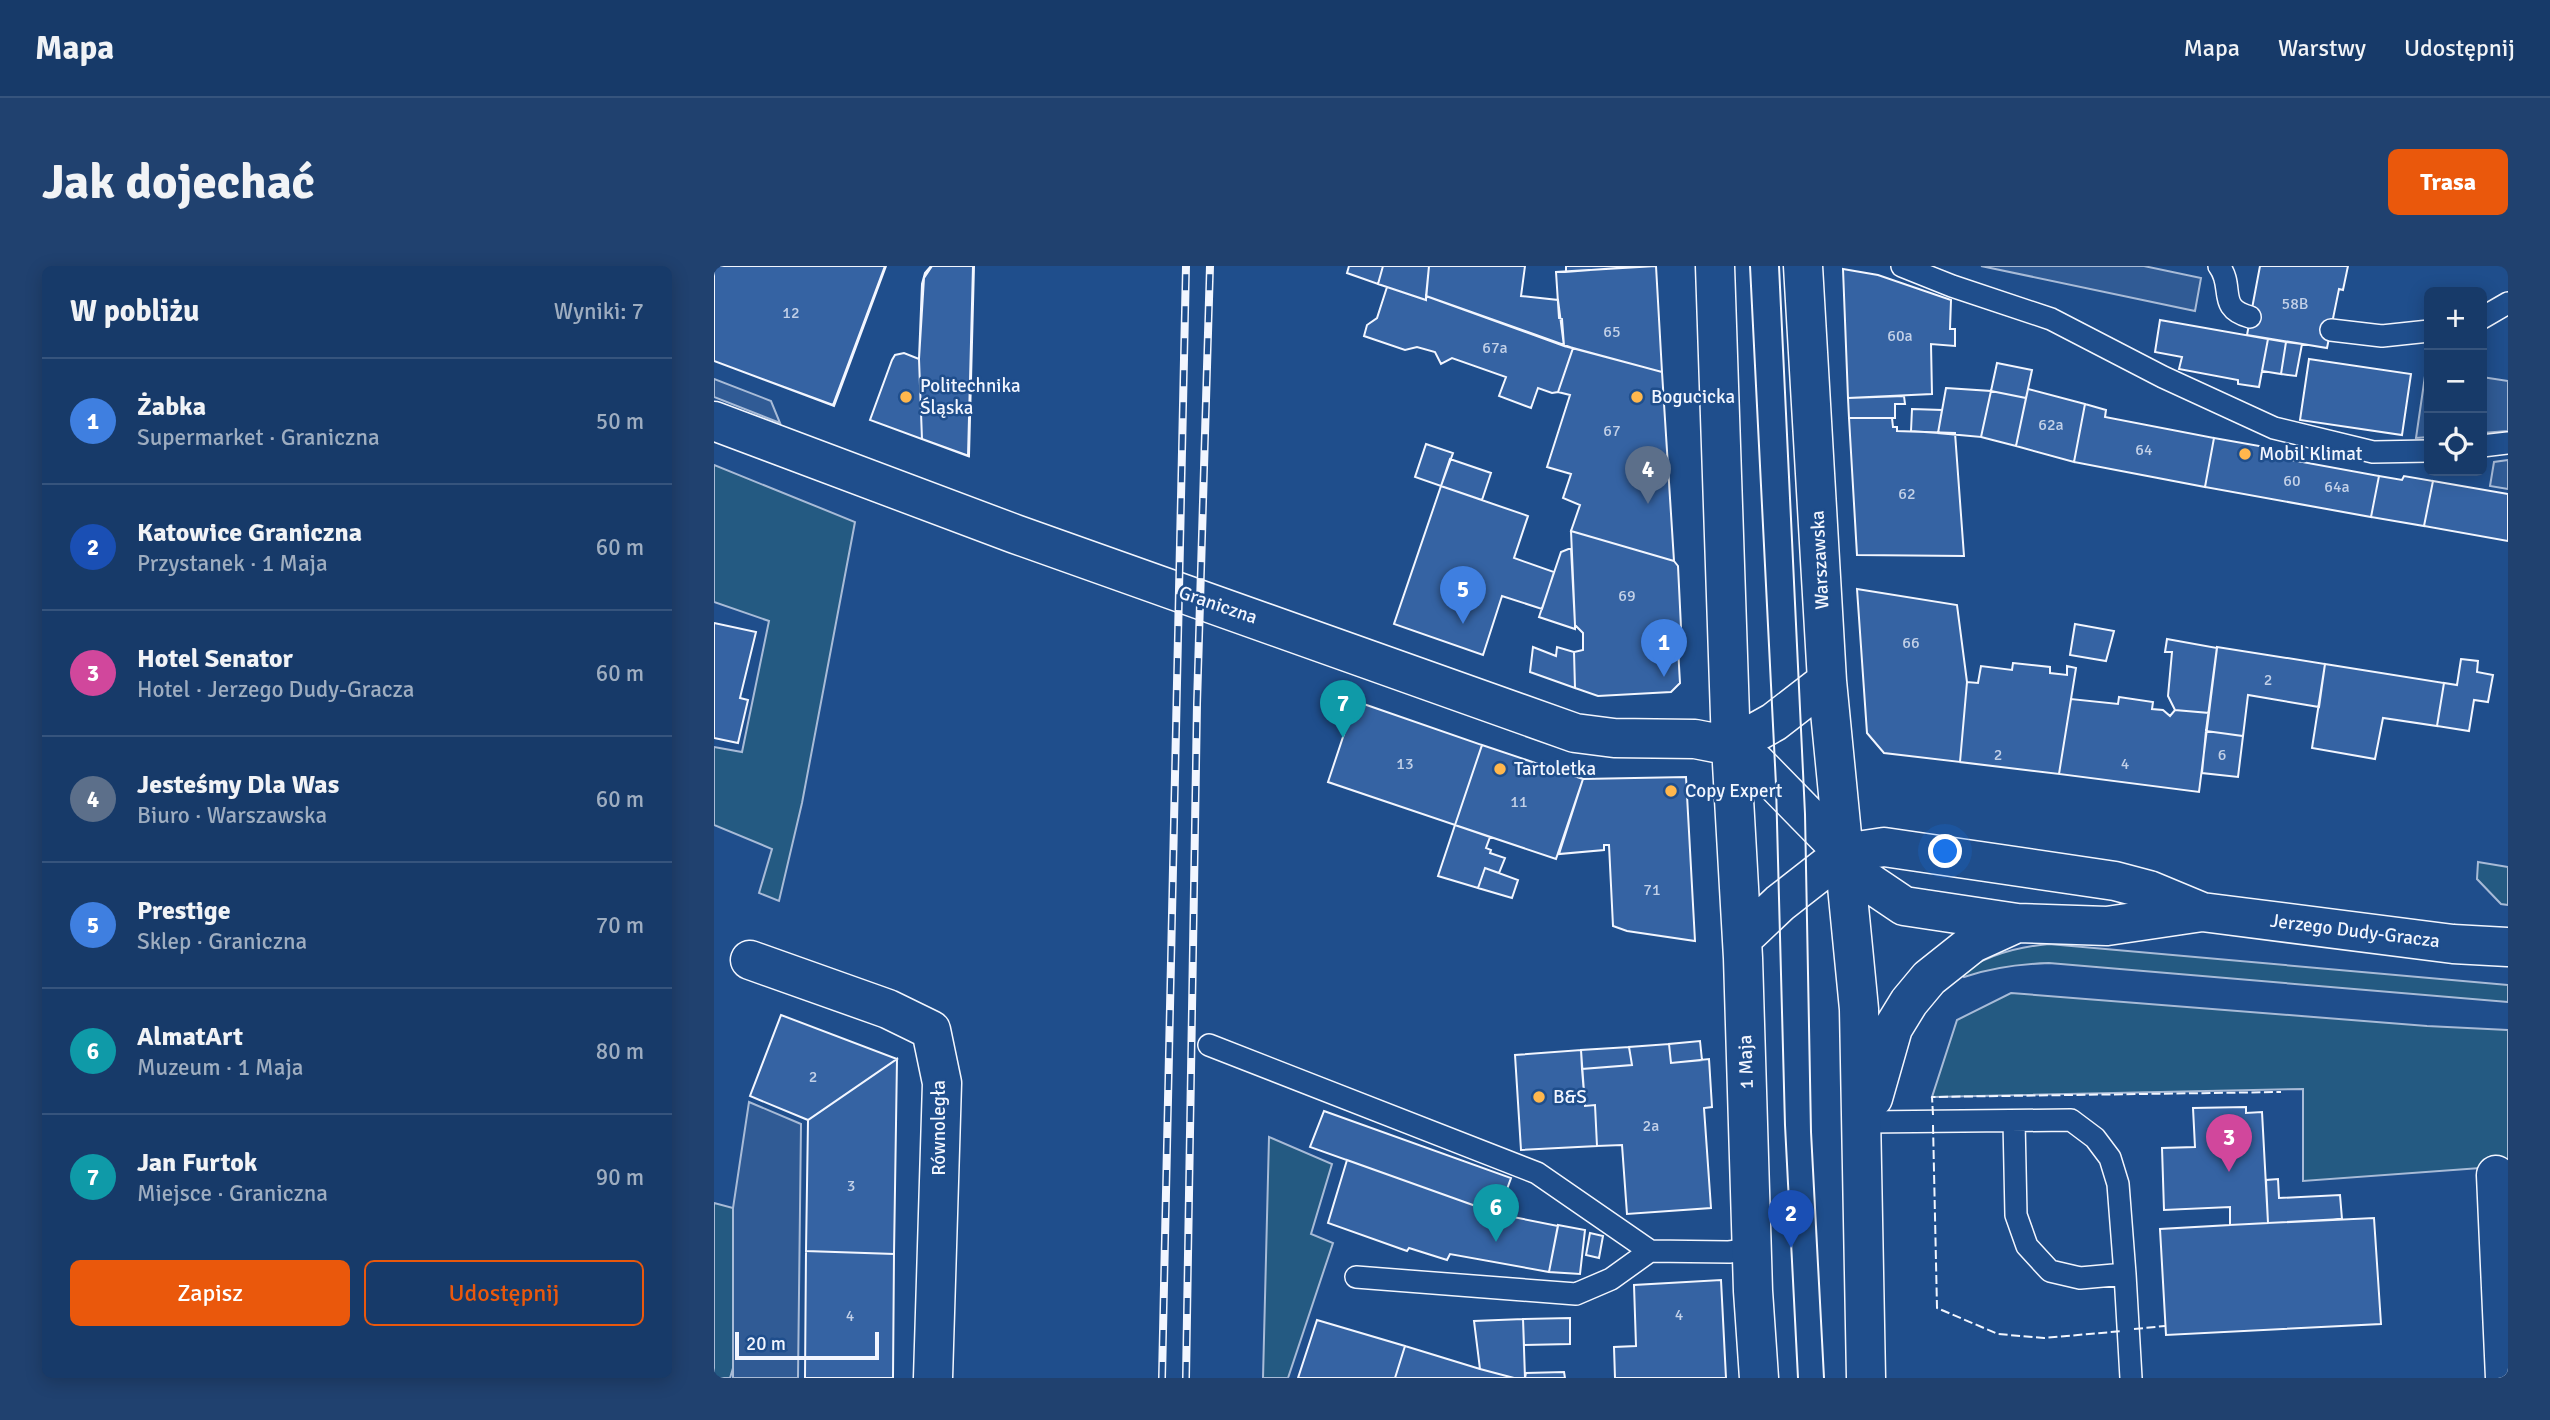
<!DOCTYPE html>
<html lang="pl">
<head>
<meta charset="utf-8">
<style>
	body { margin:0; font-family:Signika,sans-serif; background:#20416f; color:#f1f3f6 }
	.controls { position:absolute; right:21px; top:21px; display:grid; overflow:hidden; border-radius:10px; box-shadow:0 4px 18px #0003 }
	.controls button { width:63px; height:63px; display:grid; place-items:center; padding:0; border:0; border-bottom:2px solid #36547d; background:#173a69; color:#f1f3f6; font:35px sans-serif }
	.scale { position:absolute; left:21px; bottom:18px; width:144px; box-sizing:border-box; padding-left:7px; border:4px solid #f2f6ff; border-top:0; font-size:19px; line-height:24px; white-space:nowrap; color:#f2f6ff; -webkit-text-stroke:5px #1f4e8c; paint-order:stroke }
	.you { position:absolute; left:1232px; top:586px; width:24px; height:24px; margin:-18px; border:5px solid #fff; border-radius:50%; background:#1a73e8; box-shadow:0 0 0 10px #1a73e833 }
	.badge { display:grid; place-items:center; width:46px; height:46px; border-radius:50%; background:#ea580c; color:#fff; font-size:23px; font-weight:700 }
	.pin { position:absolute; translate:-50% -58px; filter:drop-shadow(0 2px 4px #0008) }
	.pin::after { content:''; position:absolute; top:37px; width:24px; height:21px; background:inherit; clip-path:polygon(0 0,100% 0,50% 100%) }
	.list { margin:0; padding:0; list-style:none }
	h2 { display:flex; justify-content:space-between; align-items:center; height:91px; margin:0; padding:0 28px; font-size:30px }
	h2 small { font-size:23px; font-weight:400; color:#9eadc0 }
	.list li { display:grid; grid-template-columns:46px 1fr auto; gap:21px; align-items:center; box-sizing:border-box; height:126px; padding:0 28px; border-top:2px solid #36547d }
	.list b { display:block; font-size:26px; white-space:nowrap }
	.list p { margin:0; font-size:23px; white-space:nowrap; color:#9eadc0 }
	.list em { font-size:23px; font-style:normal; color:#9eadc0 }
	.actions { display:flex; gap:14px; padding:21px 28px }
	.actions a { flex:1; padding:16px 0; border:2px solid #ea580c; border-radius:10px; text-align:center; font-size:24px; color:#ea580c }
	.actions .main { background:#ea580c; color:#fff }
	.icon { flex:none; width:38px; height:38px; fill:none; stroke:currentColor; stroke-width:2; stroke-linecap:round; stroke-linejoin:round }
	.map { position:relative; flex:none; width:1794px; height:1112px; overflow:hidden; border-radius:10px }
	header { display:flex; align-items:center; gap:42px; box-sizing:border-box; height:98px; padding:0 35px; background:#173a69; border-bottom:2px solid #36547d }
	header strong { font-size:33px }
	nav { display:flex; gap:38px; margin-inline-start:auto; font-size:24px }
	.intro { display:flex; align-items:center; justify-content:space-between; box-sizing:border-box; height:168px; padding:0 42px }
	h1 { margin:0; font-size:49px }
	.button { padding:18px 32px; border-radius:10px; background:#ea580c; color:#fff; font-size:24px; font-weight:700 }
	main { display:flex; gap:42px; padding:0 42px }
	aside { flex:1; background:#173a69; border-radius:10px; box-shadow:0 4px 18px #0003 }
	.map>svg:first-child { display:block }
	.green { fill:#245a82; stroke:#a8bbd7; stroke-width:2 }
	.parking { fill:#305b95; stroke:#a8bbd7; stroke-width:2 }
	.building { fill:#3563a3; stroke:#f2f6ff; stroke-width:2 }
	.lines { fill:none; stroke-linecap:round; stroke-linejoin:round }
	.service-casing { stroke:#f2f6ff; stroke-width:24 }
	.minor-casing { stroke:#f2f6ff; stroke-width:41 }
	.tertiary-casing { stroke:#f2f6ff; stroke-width:41 }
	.service { stroke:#1f4e8c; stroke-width:21 }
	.minor { stroke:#1f4e8c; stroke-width:38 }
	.tertiary { stroke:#1f4e8c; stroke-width:38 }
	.tram { stroke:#f2f6ff; stroke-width:2 }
	.rail-casing { stroke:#f2f6ff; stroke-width:8 }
	.rail { stroke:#1f4e8c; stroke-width:5; stroke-dasharray:16; stroke-linecap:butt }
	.fence { stroke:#f2f6ff; stroke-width:2; stroke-dasharray:9 3.5; stroke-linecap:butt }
	.poi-dot { fill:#ffb74d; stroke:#1f4e8c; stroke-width:2.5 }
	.labels { text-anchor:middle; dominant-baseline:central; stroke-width:5; stroke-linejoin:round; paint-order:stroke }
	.number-label { font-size:16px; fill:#c3d1e8 }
	.poi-label { font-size:19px; fill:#f2f6ff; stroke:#1f4e8c; text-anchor:start }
	.street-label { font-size:19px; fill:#f2f6ff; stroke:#1f4e8c }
</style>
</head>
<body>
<header>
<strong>Mapa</strong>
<nav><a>Mapa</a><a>Warstwy</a><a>Udostępnij</a></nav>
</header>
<div class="intro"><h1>Jak dojechać</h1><a class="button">Trasa</a></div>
<main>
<aside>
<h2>W pobliżu<small>Wyniki: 7</small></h2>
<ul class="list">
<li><span class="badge" style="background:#3f7fe0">1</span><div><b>Żabka</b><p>Supermarket · Graniczna</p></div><em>50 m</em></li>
<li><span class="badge" style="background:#1a4fb4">2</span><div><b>Katowice Graniczna</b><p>Przystanek · 1 Maja</p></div><em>60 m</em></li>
<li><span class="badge" style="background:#d1479c">3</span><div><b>Hotel Senator</b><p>Hotel · Jerzego Dudy-Gracza</p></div><em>60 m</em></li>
<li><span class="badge" style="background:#5c6f8a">4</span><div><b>Jesteśmy Dla Was</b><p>Biuro · Warszawska</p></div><em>60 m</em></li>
<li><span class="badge" style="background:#3f7fe0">5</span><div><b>Prestige</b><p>Sklep · Graniczna</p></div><em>70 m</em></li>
<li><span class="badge" style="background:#0f9aa8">6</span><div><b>AlmatArt</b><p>Muzeum · 1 Maja</p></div><em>80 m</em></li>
<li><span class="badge" style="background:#0f9aa8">7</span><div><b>Jan Furtok</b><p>Miejsce · Graniczna</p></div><em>90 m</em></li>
</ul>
<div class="actions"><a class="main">Zapisz</a><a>Udostępnij</a></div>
</aside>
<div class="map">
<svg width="1794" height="1112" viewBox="0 0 1794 1112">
	<rect width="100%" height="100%" fill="#1f4e8c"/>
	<!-- green -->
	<path class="green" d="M0,199l141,57 -53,281 -23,98 -20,-8 13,-44 -58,-24v-78l28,5 27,-131 -55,-19z
		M1764,596l30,5v38l-7,-1 -24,-25z
		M1335,678l459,41v17l-459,-39c-30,1 -56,4 -85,14l-3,-3c26,-20 57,-27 88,-30z
		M1297,727l416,33 81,4v136l-205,15v-92l-371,8 25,-77z
		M555,871l63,27 -21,70 22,9 -45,135h-25z
		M0,937l19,5v160l-3,10h-16z"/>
	<!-- parking -->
	<path class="parking" d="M1267,0h163l57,12 -6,33z
		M1712,103h3v68l-13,1z
		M1768,111l26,4v50l-26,2z
		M0,113l57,22 9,22 -66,-26z
		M1794,194v29l-18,-3 4,-24z
		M35,836l52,22 -3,254h-65v-170z"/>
	<!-- building -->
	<path class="building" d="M0,0h171l-52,139 -119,-44z
		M0,0h172l-52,140 -120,-45z
		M217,0h43l-5,190 -47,-17 -3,-80 3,-75 3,-11z
		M218,0h41l-5,190 -98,-36 22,-60 3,-5 9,-2 15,6 5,-81z
		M635,0h34l-5,18 -31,-11z
		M669,0h46l-3,34 -48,-16z
		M715,0h96l-4,30 37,4 6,46 -138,-50z
		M852,0h76l-76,6z
		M942,0l6,106 -98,-26 -2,-27 -3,-1 -3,-46z
		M1546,0h88l-5,24 -4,-1 -12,59 -80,-13z
		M1129,3l35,6 73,25 -1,29h5v17l-24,-2 1,50 -84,4z
		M673,21l39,13v-4l147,52 -15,44 -6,1 -14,-5 -7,20 -32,-12 7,-19 -54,-19 -11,6 -6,-12 -18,-5 -12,3 -41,-14 3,-11 10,-7z
		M1446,54l108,19 -9,48 -21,-3v-4l-59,-11 3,-12 -27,-5z
		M1554,73l18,3 -5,32 -19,-3z
		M1572,76l16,2 -6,32 -15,-2z
		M859,82l89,24 12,189 -103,-30 9,-26 -17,-7 8,-24 -24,-7 23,-72 -12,-3z
		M1595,93l102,15 -9,61 -102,-15z
		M1283,97l35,7 -6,28 -35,-7z
		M1232,122l45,3 -10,46 -43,-4z
		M1314,123l57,15 -11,58 -58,-16z
		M1277,125l35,7 -10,48 -35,-9z
		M1190,130l1,8h-10v14h-46l-1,-20z
		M1371,138l21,6 -1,7 109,21 -9,49 -131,-25z
		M1198,143l30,1 -4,23 -27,-2z
		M1135,152h43l1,9h4v4l58,2 9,123 -107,-1z
		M1500,172l51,9 -1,8 115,21 -8,41 -166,-30z
		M712,178l27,9 -12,33 -26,-9z
		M736,193l41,14 -9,27 -41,-14z
		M1665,210l23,4 2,-4 29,5 -9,45 -53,-9z
		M1719,215l75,13v47l-84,-15z
		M727,220l87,30 -14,42 40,14 -12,37 -40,-13 -19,59 -89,-31z
		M857,265l103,30 4,5 4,82h-4l2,35 -9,9 -73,4 -23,-8 -1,-36 9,-2v-17l-8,-8z
		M857,282l4,77v4l-36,-12 22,-65z
		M1143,323l100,16 10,77 -7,80 -76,-9 -17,-20z
		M0,357l42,9 -16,66 8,2 -10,43 -24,-5z
		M1361,358l39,7 -8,30 -36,-6z
		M1453,373l50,9 -8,65 -34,-3 -7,-14 4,-44h-7z
		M819,381l23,9 1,-9 17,5 1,36 -45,-16z
		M1503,381l108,17 -6,43 -71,-12 -5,41 -37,-5z
		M1747,393l17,2 -1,11 16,3 -5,27 -14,-2 -5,31 -32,-5 7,-43 13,2z
		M1299,397l37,4v6l17,2v-9l9,2 -17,106 -99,-12 7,-80 11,1 3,-17 31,4z
		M1611,398l119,19 -7,43 -54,-8 -8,41 -63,-11z
		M1405,431l34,5 -1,7 11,1 7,6 5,-6 34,3 -10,79 -140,-18 12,-75 47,5z
		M641,435l127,44 -27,80 -127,-43z
		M1492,465l37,5 -5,41 -36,-4z
		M768,479l101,34 -27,80 -101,-34z
		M972,511l9,164 -68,-10 -14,-5 -4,-81h-5v5l-45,4 24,-75z
		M741,559l35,12 -4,11 5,2 -1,3 15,5 -6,15 -14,-5 -7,20 -40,-12z
		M771,602l33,12 -6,18 -34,-10z
		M67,749l116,44 -89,61 -58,-24z
		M986,775l2,19 -31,3 -2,-19z
		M955,778l2,19 38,-4 3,48 -8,1 7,100 -84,6 -5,-69 -25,1 -2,-41 -10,1 -3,-37 50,-4 -3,-18z
		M915,781l3,18 -50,4 -1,-19z
		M867,784l4,56 10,-1 2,41 -76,4 -6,-95z
		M183,793l-3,195 -88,-3 2,-131z
		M1532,841v6l16,-1 6,111 106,-5 7,106 -215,11 -6,-106 70,-4v-18l-66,3 -2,-62 33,-1 -2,-39z
		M1532,841v6l16,-1 6,111 -38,2v-18l-66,3 -2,-62 33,-1 -2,-39z
		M610,845l187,67 -13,36 -188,-67z
		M633,894l151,54 60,12 -9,46 -99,-18 -3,6 -38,-12 -2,3 -79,-28z
		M1564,913l1,19 61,-3 2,24 -74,4 -2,-43z
		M844,959l27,5 -5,44 -31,-2z
		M876,967l13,3 -4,22 -13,-3z
		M92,985l88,3 -1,124h-88z
		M1007,1014l5,98h-111l-1,-31 22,-1 -2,-61z
		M856,1052v26l-46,1 -1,-26z
		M809,1053l2,59h-11l-34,-9 -6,-48z
		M603,1054l88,26 -10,32h-97z
		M691,1080l75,23 34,9h-119z
		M850,1106l1,6h-40l1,-5z"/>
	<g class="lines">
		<!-- service casing -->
		<g class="service-casing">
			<path id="service" d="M1188,0l50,20 99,33 112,58 111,51 99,24 56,-1
				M1505,0c16,21 -3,42 31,51
				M1768,52l26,-15
				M1617,64l51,6 47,-5
				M1768,180l26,-3
				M495,779l328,128 113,78
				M1153,856l204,-2 24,18 15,20 8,26 7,90 -45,4 -30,-7 -23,-25 -11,-31 -2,-94
				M1411,1008l6,104
				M642,1011l220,17 35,-15 39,-28 79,1 23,-3"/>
		</g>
		<!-- minor casing -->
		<g class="minor-casing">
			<path id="minor" d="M36,694l138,49 43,21 11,53 -9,295
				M1782,909l9,203"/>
		</g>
		<!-- tertiary casing -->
		<g class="tertiary-casing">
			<path id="tertiary" d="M1001,0l16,480 12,212 10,333 6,87
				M1089,0l24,415 32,328 7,369
				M0,155l301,113 560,199 39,5 81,1 36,7 25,17 88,90 17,24 43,29 113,17 90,3 95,-14
				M1017,480l43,-24 53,-41
				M1028,673l38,-36 64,-50 40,-6 231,34 34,9 53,22 251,32 55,3
				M1159,832l20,-70 16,-26 20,-24 44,-35 44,-20"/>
		</g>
		<!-- service -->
		<use href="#service" class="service"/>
		<!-- minor -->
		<use href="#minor" class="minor"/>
		<!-- tertiary -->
		<use href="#tertiary" class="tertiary"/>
		<!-- tram -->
		<path class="tram" d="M1036,0l26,519 9,340 13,253
			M1065,0l26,548 6,318 13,246"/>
		<!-- rail casing -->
		<g class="rail-casing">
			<path id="rail" d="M448,1112l24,-1112
				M472,1112l11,-674 13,-438"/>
		</g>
		<!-- rail -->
		<use href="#rail" class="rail"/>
		<!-- fence -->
		<path class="fence" d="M1219,849l-1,-18 349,-5
			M1219,859l4,183 61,26 46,4 79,-7
			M1420,1063l31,-3"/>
	</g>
	<!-- markers -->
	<g class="poi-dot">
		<circle cx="192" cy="131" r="7"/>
		<circle cx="923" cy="131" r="7"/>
		<circle cx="1531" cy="188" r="7"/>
		<circle cx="786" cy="503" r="7"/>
		<circle cx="957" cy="525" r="7"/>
		<circle cx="825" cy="831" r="7"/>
	</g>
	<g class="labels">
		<!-- number labels -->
		<g class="number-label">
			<text x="1581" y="38">58B</text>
			<text x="77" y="47">12</text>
			<text x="898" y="66">65</text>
			<text x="1186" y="70">60a</text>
			<text x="781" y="82">67a</text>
			<text x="1337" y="159">62a</text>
			<text x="898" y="165">67</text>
			<text x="1430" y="184">64</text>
			<text x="1578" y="215">60</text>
			<text x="1623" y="221">64a</text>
			<text x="1193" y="228">62</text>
			<text x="913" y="330">69</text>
			<text x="1197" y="377">66</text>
			<text x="1554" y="414">2</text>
			<text x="1284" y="489">2</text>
			<text x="1508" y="489">6</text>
			<text x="691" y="498">13</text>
			<text x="1411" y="498">4</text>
			<text x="805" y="536">11</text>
			<text x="938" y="624">71</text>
			<text x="99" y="811">2</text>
			<text x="937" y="860">2a</text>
			<text x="137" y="920">3</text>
			<text x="965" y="1049">4</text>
			<text x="136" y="1050">4</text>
		</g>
		<!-- poi labels -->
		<g class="poi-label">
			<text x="206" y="120">Politechnika<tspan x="206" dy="22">Śląska</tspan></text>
			<text x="937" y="131">Bogucicka</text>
			<text x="1545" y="188">Mobil Klimat</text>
			<text x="800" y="503">Tartoletka</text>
			<text x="971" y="525">Copy Expert</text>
			<text x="839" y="831">B&amp;S</text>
		</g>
		<!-- street labels -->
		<g class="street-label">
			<text transform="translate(1106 294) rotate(-93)">Warszawska</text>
			<text transform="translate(504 339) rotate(19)">Graniczna</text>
			<text transform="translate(1641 665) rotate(7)">Jerzego Dudy-Gracza</text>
			<text transform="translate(1032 796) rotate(-92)">1 Maja</text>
			<text transform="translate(225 862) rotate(-90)">Równoległa</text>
		</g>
	</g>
</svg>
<div class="controls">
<button>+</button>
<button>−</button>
<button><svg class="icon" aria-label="locate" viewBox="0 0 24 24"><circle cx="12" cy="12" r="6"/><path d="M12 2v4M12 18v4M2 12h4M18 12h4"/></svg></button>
</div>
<div class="scale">20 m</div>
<div class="you"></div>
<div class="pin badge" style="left:950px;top:411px;background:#3f7fe0">1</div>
<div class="pin badge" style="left:1077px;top:982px;background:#1a4fb4">2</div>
<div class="pin badge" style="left:1515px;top:906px;background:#d1479c">3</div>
<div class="pin badge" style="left:934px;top:238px;background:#5c6f8a">4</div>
<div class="pin badge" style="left:749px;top:358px;background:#3f7fe0">5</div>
<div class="pin badge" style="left:782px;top:976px;background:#0f9aa8">6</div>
<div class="pin badge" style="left:629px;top:472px;background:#0f9aa8">7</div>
</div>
</main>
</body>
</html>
